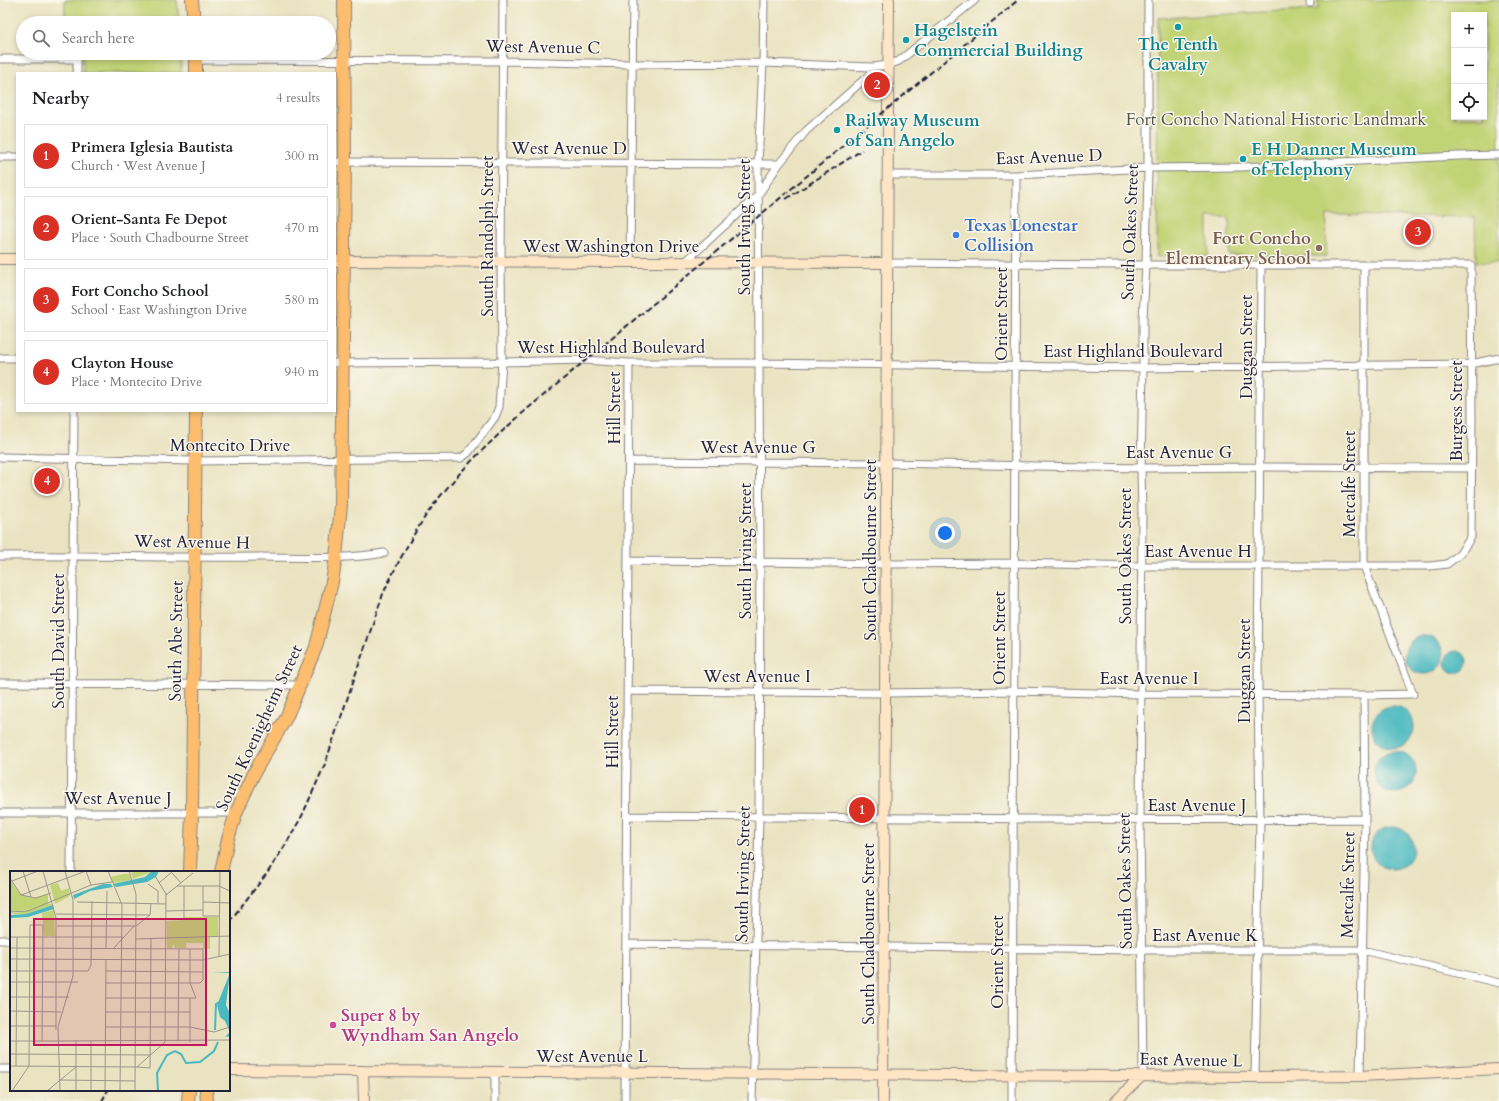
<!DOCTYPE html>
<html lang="en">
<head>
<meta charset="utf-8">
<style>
	body { margin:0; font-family:Cardo,serif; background:#f6f6f6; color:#202124 }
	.controls { position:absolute; right:12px; top:12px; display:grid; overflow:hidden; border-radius:0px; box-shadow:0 2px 6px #0003 }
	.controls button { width:36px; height:36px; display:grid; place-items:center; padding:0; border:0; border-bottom:1px solid #e0e0e0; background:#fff; color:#202124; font:20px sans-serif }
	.you { position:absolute; left:945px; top:533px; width:14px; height:14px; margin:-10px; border:3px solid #fff; border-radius:50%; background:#1a73e8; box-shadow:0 0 0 6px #1a73e833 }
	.badge { display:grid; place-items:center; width:26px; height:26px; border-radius:50%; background:#d93025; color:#fff; font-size:13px; font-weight:700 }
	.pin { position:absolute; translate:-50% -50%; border:2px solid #fff; box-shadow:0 1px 4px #0006 }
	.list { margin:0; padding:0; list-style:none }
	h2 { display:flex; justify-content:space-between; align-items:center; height:52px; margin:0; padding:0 16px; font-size:17px }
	h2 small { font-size:13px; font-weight:400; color:#757577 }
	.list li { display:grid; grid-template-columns:26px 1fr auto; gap:12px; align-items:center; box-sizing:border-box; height:64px; margin:0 8px 8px; padding:0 8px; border:1px solid #e0e0e0; border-radius:0px }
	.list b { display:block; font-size:15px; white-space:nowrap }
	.list p { margin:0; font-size:13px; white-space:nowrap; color:#757577 }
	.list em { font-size:13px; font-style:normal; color:#757577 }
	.icon { flex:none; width:22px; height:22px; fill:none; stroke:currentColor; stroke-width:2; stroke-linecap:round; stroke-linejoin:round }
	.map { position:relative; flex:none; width:1499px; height:1101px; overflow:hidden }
	.search { position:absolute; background:#fff; box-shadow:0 2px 6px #0003; left:16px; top:16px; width:320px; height:44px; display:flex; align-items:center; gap:10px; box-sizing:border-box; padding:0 14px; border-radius:22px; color:#757577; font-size:15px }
	.panel { position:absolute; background:#fff; box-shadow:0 2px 6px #0003; left:16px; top:72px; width:320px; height:340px; border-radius:0px }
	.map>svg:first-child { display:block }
	.green { fill:#c2d376; stroke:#727a58; fill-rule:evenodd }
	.water { fill:#49b9bf; stroke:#366e7d }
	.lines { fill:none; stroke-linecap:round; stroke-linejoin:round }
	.street-casing { stroke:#86827e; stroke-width:9 }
	.secondary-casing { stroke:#86827e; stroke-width:12 }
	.primary-casing { stroke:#86827e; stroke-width:14 }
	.street { stroke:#fff; stroke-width:7 }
	.secondary { stroke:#fee5c5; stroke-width:10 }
	.primary { stroke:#fcbd6e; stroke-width:12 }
	.rail { stroke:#22223b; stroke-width:2; stroke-dasharray:6 3; stroke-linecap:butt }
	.culture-dot { fill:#0f9aa8; stroke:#fbf7ec; stroke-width:1.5 }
	.shop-dot { fill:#3f7fe0; stroke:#fbf7ec; stroke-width:1.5 }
	.education-dot { fill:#8d6e63; stroke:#fbf7ec; stroke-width:1.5 }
	.hotel-dot { fill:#d1479c; stroke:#fbf7ec; stroke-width:1.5 }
	.labels { text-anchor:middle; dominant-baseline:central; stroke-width:3; stroke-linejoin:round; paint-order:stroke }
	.culture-label { font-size:17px; font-weight:bold; fill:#0d838f; stroke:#fbf7ec; text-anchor:start }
	.street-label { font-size:17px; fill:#22223b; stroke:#fbf7ec }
	.park-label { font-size:17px; fill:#52574d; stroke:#fbf7ec }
	.shop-label { font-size:17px; font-weight:bold; fill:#366cbe; stroke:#fbf7ec; text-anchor:start }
	.education-label { font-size:17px; font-weight:bold; fill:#785e54; stroke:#fbf7ec; text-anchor:end }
	.hotel-label { font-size:17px; font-weight:bold; fill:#b23c85; stroke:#fbf7ec; text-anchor:start }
	.inset-river { fill:none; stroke:#49b9bf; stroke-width:2 }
	.inset-road { fill:none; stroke:#9a968b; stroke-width:1 }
	.view { fill:#c2185b; fill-opacity:0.15; stroke:#c2185b; stroke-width:2 }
	.inset-edge { fill:none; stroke:#22223b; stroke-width:2 }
</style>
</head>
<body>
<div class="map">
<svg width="1499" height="1101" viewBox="0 0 1499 1101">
	<rect width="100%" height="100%" fill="#fbf7ec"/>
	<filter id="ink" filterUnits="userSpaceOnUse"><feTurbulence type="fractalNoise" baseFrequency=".025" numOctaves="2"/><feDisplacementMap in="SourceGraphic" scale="8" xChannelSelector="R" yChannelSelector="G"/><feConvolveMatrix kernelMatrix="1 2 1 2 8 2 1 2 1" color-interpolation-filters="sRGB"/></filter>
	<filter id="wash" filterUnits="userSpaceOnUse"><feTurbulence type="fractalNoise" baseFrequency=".012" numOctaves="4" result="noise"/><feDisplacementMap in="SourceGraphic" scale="16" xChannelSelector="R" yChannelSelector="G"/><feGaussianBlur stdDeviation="0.9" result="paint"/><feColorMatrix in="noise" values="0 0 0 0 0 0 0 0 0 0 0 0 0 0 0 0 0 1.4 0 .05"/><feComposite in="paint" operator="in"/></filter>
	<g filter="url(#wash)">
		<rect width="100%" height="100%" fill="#eae3c1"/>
		<!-- green -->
		<path class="green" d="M65,0h112l2,23h-114z
			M1318,0h181v263l-23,-1 -1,-45 -148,-2 -1,41 -97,-1v-38h-21v39l-51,1 1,-239 160,-9zM1454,15h30v102h-30z
			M65,53h116v20h-98v-19h-18z"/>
		<!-- water -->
		<path class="water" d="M1405 655a19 19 0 1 1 38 0a19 19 0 1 1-38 0Z
			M1445 662a11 11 0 1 1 22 0a11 11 0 1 1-22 0Z
			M1372 727a21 21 0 1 1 42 0a21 21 0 1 1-42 0Z
			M1374 772a21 21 0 1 1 42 0a21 21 0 1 1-42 0Z
			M1371 848a21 21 0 1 1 42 0a21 21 0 1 1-42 0Z"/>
	</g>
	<g filter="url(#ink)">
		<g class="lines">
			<!-- street casing -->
			<g class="street-casing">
				<path id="street" d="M1310,3v-3
					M0,59h77v14
					M196,60l306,1 130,3 131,-1 110,4 15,-2 11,-4 76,-61
					M0,157h17
					M335,162l444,2
					M888,175h128l132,-7 93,-1 217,-11 41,-1
					M630,262l3,-262
					M685,262l73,-67 21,-31 27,-33 63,-56 4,-8
					M0,358h17
					M335,363l167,-1 83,-2 44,3h130l384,5 328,-4 28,-6
					M0,457l195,4 266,-3 7,-5 27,-36 4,-10 3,-45 -1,-101 2,-261
					M629,461l258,2 254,5 119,-1 211,1
					M0,556c87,-1 174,2 260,1 41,0 84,3 124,-4
					M628,561l132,1 126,2 128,-1 127,3h289l17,-2 13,-10 11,-17 1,-119 -1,-153h-355l-228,-2
					M0,683l300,2
					M628,691l257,2 129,-2 127,3 223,1 49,-1 -49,-128v-301
					M0,813h236
					M627,816c246,1 492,5 738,3
					M71,872l3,-461
					M0,940h11
					M626,944l516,6h220l137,33
					M0,1069h11
					M1143,1075l-3,-254 2,-306 -1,-47 2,-100v-50l3,-53 2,-97v-168
					M1360,1076l5,-257 -1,-124
					M1255,1077l5,-257 -2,-126 3,-429
					M495,1101v-30
					M625,1101l4,-738
					M752,1101l7,-284 1,-255 -2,-398 5,-101 1,-63
					M1012,1101l4,-926"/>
			</g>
			<!-- secondary casing -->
			<g class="secondary-casing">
				<path id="secondary" d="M0,259h17
					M335,261l553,2
					M229,1070l1026,7 105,-1 139,-7
					M363,1071l1,30
					M883,1101l5,-992 1,-109
					M1116,1101l27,-26"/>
			</g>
			<!-- primary casing -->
			<g class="primary-casing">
				<path id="primary" d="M192,0l2,23
					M196,53v20
					M190,872l2,-59 4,-402
					M221,872l7,-33 8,-26 19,-42 31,-53 30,-71 16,-65 4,-25 5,-52 4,-343 -1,-162
					M206,1090l1,11
					M188,1101l1,-11"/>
			</g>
			<!-- street -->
			<use href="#street" class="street"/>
			<!-- secondary -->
			<use href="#secondary" class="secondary"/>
			<!-- primary -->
			<use href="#primary" class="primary"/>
			<!-- rail -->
			<path class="rail" d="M786,199l76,-49
				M229,922l39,-50 18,-28 16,-28 23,-52 58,-170c13,-28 27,-55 44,-80 28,-40 64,-73 99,-104l492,-410
				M102,1101l6,-11"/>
		</g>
	</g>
	<!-- markers -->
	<g class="culture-dot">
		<circle cx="1178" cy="27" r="4"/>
		<circle cx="906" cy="40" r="4"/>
		<circle cx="837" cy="130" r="4"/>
		<circle cx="1243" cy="159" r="4"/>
	</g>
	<circle class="shop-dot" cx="956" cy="235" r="4"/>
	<circle class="education-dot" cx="1319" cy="248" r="4"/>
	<circle class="hotel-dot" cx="333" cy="1025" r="4"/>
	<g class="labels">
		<!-- culture labels -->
		<g class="culture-label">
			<text x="914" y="30">Hagelstein<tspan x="914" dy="20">Commercial Building</tspan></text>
			<text x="1178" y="44" text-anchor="middle">The Tenth<tspan x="1178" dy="20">Cavalry</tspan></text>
			<text x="845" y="120">Railway Museum<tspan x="845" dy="20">of San Angelo</tspan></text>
			<text x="1251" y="149">E H Danner Museum<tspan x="1251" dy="20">of Telephony</tspan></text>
		</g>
		<!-- street labels -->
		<g class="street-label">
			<text transform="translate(543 47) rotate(1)">West Avenue C</text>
			<text x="569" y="148">West Avenue D</text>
			<text transform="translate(1049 157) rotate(-2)">East Avenue D</text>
			<text transform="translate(744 227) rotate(-90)">South Irving Street</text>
			<text transform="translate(1130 232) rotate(-88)">South Oakes Street</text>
			<text transform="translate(487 236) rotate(-90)">South Randolph Street</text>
			<text x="611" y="246">West Washington Drive</text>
			<text transform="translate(1001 314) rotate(-90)">Orient Street</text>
			<text x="611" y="347">West Highland Boulevard</text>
			<text transform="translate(1246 347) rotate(-90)">Duggan Street</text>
			<text x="1133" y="351">East Highland Boulevard</text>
			<text transform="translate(614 408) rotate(-90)">Hill Street</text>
			<text transform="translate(1456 411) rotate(-90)">Burgess Street</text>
			<text x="230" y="445">Montecito Drive</text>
			<text x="758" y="447">West Avenue G</text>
			<text x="1179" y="452">East Avenue G</text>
			<text transform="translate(1349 484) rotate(-90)">Metcalfe Street</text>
			<text transform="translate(192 542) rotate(1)">West Avenue H</text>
			<text transform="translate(870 550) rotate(-90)">South Chadbourne Street</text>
			<text transform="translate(745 551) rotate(-90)">South Irving Street</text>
			<text x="1198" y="551">East Avenue H</text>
			<text transform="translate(1125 556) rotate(-90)">South Oakes Street</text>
			<text transform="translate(999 638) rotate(-90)">Orient Street</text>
			<text transform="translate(58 641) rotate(-90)">South David Street</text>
			<text transform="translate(176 641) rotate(-89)">South Abe Street</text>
			<text transform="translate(1244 671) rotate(-90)">Duggan Street</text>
			<text x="757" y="676">West Avenue I</text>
			<text x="1149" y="678">East Avenue I</text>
			<text transform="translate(259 728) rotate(-65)">South Koenigheim Street</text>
			<text transform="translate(612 732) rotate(-90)">Hill Street</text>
			<text x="118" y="798">West Avenue J</text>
			<text x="1197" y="805">East Avenue J</text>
			<text transform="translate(743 874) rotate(-89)">South Irving Street</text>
			<text transform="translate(1125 881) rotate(-91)">South Oakes Street</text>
			<text transform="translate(1348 885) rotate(-89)">Metcalfe Street</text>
			<text transform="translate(868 934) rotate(-90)">South Chadbourne Street</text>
			<text x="1205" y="935">East Avenue K</text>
			<text transform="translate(997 962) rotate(-90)">Orient Street</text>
			<text x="592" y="1056">West Avenue L</text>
			<text transform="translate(1191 1060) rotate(1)">East Avenue L</text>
		</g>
		<!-- park labels -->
		<g class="park-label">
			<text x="1276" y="119">Fort Concho National Historic Landmark</text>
		</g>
		<!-- shop labels -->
		<g class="shop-label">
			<text x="964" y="225">Texas Lonestar<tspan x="964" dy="20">Collision</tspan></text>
		</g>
		<!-- education labels -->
		<g class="education-label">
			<text x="1311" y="238">Fort Concho<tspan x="1311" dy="20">Elementary School</tspan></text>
		</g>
		<!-- hotel labels -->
		<g class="hotel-label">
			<text x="341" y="1015">Super 8 by<tspan x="341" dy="20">Wyndham San Angelo</tspan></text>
		</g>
	</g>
	<!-- overview -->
	<g transform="translate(10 871)">
		<rect width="220" height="220" fill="#eae3c1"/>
		<path d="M125,0h16v1l-18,7 -2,-6zM113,3h6l2,6 -18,3 -2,-6zM0,8l9,14 14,5 15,-4v9l5,2 -27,9h-16l23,-5 -23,3zM48,12l3,8 8,-3 1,8 -15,8 -5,-19zM44,39l1,26h-11l-2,-23zM175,46h33v19h-8v13h-7v-6h-17v5h-11l-2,-5 -1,5h-5v-27l18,-1z" fill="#c2d376"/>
		<path d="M142,0h7l-3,6 -9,5 -31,5 -3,-3 32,-7zM93,13h8l2,3 -23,4 -16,8 -1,-4zM43,34l1,4 -26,8 -18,1v-3l16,-1zM202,101h18l-4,33 4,9v22l-5,1 4,-4v-3l-4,-9 -5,-4 -3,-12 13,-32z" fill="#49b9bf"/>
		<path class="inset-river" d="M205,159l1,-26 3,-2M148,220l-1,-18 10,-18 8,-4 6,3 5,9 14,-1 14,-11 4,-9"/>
		<path class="inset-road" d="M13,0l8,26M33,0l13,47v112M98,0l14,34 -2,186M119,0l7,23 -1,197M142,0l14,23M162,2l9,10M0,7l11,17 15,3 15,-5M2,10l26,-10M149,12l14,-12M138,13l10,7v12M167,15h42l11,5M174,15v33M193,15v30h16M11,24l65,-24 5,14M156,24l27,-22M67,31l89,2M193,31l27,1M156,40l37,-1M0,41l18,-1 63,-26 21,-3M46,43l94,1M47,55h79l14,-11 1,-12M0,66h113M126,68l94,-3M0,77l193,1v31l-3,3h-94M96,78l1,-58M103,78l21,-23M209,86l1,-86M0,88l193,1 27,-6M0,100h78l3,-6 1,-64M96,100l97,1M0,111h68M0,126h59M96,127h90l-6,-15v-34M0,140l51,1M96,141h84M0,155h46M96,156h84l24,5 16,-5M0,170h46M46,170l174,-1M66,170v50M168,170l1,-92M155,171l1,-149M180,171v-44M0,183l140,1M0,195l127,1 28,-25M6,195l1,-129M127,196l13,1 1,-129M50,209l75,1M2,220l17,-25 1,-141h13l-1,116M37,220l29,-24M50,220l-2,-64 15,-51v-76l-8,-29M81,220v-50M95,220l1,-131"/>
		<path class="view" d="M24,48h172v126h-172z"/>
		<rect width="220" height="220" class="inset-edge"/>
	</g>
</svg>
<div class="controls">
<button>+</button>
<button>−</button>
<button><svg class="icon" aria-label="locate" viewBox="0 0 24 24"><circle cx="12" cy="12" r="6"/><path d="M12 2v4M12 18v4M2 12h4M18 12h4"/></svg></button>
</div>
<div class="you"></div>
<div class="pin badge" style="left:862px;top:810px">1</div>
<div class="pin badge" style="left:877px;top:85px">2</div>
<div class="pin badge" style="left:1418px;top:232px">3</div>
<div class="pin badge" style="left:47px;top:481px">4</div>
<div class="search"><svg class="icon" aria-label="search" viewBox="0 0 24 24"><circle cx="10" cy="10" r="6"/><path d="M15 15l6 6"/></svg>Search here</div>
<section class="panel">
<h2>Nearby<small>4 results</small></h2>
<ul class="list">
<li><span class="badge">1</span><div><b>Primera Iglesia Bautista</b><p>Church · West Avenue J</p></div><em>300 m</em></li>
<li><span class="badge">2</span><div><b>Orient-Santa Fe Depot</b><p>Place · South Chadbourne Street</p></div><em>470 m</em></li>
<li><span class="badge">3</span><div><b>Fort Concho School</b><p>School · East Washington Drive</p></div><em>580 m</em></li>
<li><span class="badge">4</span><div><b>Clayton House</b><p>Place · Montecito Drive</p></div><em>940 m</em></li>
</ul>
</section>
</div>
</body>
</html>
